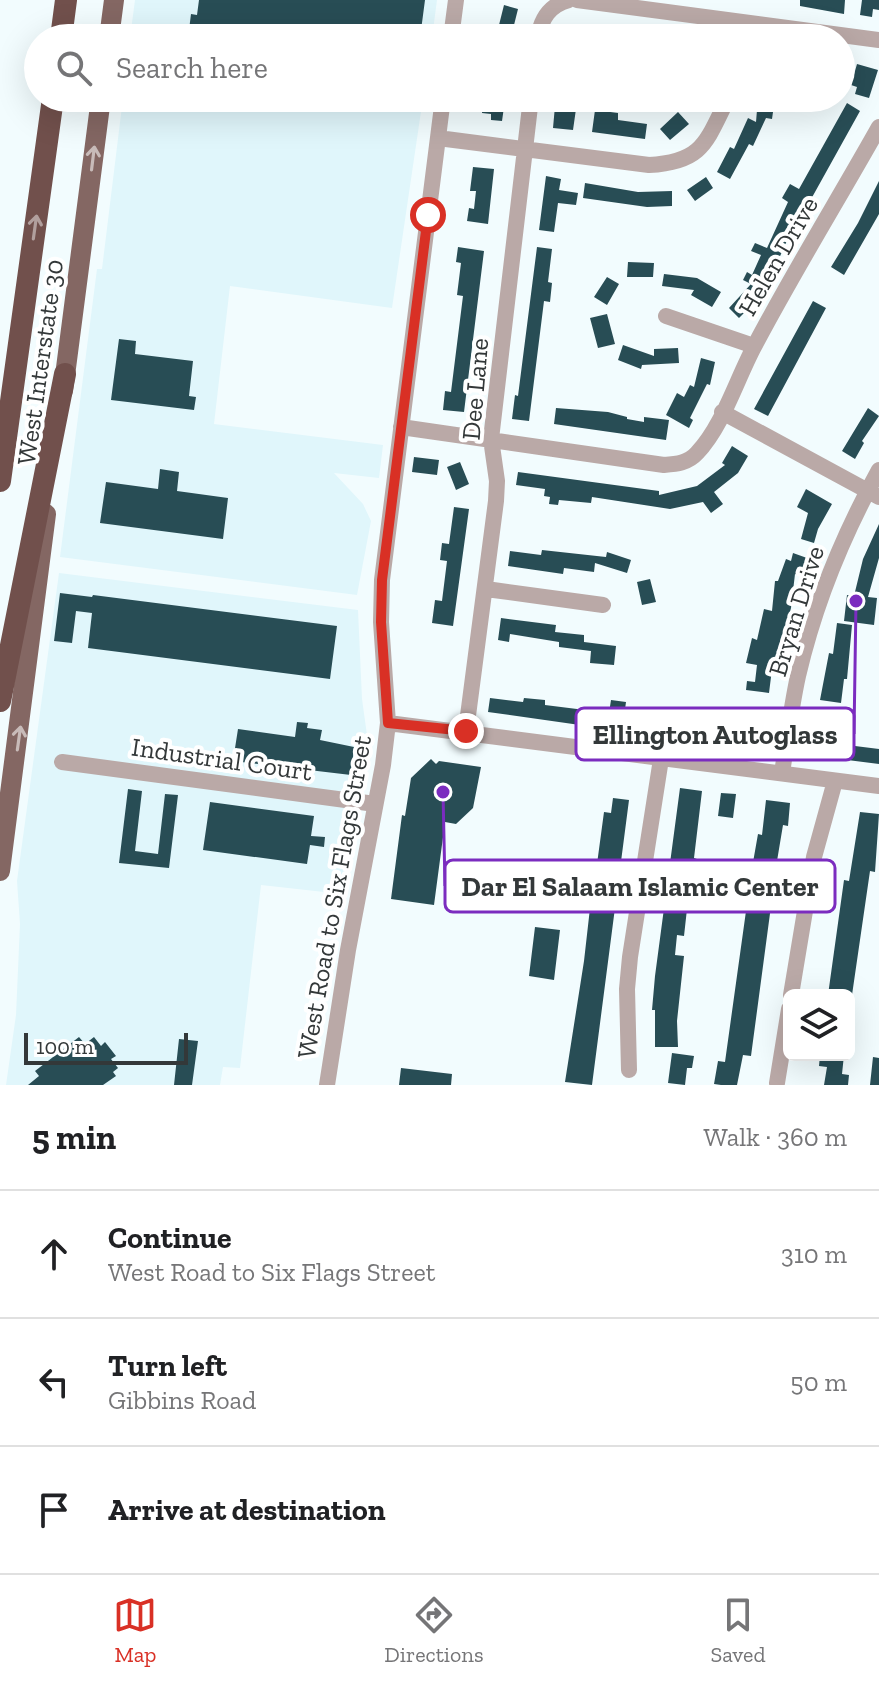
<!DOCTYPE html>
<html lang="en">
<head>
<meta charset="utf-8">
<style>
	body { margin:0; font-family:"Zilla Slab",serif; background:#f2f2f2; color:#202124 }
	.controls { position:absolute; right:24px; bottom:24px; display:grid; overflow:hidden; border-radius:12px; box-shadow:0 8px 32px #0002 }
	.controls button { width:72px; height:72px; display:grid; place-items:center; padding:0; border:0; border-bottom:2px solid #e0e0e0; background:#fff; color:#202124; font:40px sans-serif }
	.scale { position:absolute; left:24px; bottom:20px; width:164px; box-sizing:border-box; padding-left:8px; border:4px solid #333839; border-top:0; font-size:22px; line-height:28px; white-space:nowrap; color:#333839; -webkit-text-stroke:6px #fff; paint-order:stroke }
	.stop { position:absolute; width:24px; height:24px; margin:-18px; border:6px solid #d93025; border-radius:50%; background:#fff }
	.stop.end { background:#d93025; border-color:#fff; box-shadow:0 2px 8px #0008 }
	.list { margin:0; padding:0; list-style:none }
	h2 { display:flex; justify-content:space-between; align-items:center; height:104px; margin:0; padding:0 32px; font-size:34px }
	h2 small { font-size:26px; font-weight:400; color:#757577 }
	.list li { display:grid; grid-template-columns:52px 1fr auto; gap:24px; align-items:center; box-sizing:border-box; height:128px; padding:0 32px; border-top:2px solid #e0e0e0 }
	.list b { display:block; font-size:30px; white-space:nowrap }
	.list p { margin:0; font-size:26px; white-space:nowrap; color:#757577 }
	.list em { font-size:26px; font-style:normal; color:#757577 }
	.icon { flex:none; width:44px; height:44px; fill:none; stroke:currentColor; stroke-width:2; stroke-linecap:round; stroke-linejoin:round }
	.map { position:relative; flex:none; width:879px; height:1085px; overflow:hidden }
	.search { position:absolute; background:#fff; box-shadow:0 8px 32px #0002; left:24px; right:24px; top:24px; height:88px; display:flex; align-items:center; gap:20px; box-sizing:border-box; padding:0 28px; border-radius:44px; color:#757577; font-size:30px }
	.sheet { height:488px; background:#fff }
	nav { display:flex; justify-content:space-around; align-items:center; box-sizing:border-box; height:112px; border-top:2px solid #e0e0e0; background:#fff; font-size:22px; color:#757577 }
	nav a { display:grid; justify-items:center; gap:4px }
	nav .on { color:#d93025 }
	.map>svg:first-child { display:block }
	.built { fill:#e0f6fb }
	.building { fill:#284d55 }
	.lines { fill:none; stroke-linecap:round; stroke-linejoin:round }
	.minor { stroke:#baa9a7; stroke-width:16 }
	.major { stroke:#846763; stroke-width:20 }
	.highway { stroke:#71504c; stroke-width:22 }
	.oneway { stroke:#c8bbb9 }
	.oneway2 { stroke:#b19f9d }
	.route { stroke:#d93025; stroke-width:10 }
	.labels { text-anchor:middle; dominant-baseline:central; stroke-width:8; stroke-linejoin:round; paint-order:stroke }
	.street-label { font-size:26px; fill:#333839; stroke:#fff }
	.leader { fill:none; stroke:#7b2cbf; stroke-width:3 }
	.callout-dot { fill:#7b2cbf; stroke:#fff; stroke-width:3 }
	.callout { fill:#fff; stroke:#7b2cbf; stroke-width:3 }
	.callout-label { font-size:28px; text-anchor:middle; font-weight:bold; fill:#333839 }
</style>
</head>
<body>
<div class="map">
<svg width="879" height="1085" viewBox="0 0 879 1085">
	<rect width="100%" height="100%" fill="#f2fcfe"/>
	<!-- built -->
	<path class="built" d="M135,0h302l-5,38h-302z
		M123,98h300l-31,210 -162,-22 -16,138 169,21 -4,33 -45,-5 29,31 8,17 -14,74 -297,-38 37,-288h5z
		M59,573l299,37 4,89 5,36 -25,159 -81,-9 -21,183 -17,-1 -3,18h-214l10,-70 4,-91 -3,-43z"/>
	<!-- building -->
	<path class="building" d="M199,0h226l-5,38h-232l3,-24 6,1z
		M800,0h45l-1,14 -44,-8z
		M862,0h17v10l-6,-1 -1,8 -12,-2z
		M504,5l14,4 -6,24 -14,-4z
		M857,64l21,6 -9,28 -14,-4 2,-7 -6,-2z
		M483,98l22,2 -3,21 -11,-1v-6l-9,-1z
		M758,98h17l-3,21 -6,-1 -13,28 -4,-2 -19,35 -13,-7 13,-25 4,2 14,-31 8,4z
		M847,103l13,8 -70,126 -1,-1 -12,27 -3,-2 -18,40 -17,17 -10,-10 22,-24 -8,-4 4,-8 5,3 9,-20 -10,-4 4,-8 12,5 21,-46 -6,-4 8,-14 9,5z
		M555,106l21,3 -3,21 -20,-2z
		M595,110l23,3v7l29,4 -2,15 -53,-7z
		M678,112l11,12 -19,16 -10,-11z
		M473,167l21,2 -6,55 -21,-3 2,-13 5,1 2,-18h-6z
		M546,176l15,3 -2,11 19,3 -2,12 -18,-2 -4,29 -15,-2z
		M706,177l7,11 -18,13 -8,-11z
		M879,181v33l-35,61 -13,-8 27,-44z
		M585,183l53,9 34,-1v15l-25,1 -64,-9z
		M458,247l26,4 -20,161 -21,-2 2,-19 6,1 12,-96 -6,-1 4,-32 -5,-1z
		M537,247l15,2 -4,33 4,1 -2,19 -6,-1 -15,120 -17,-2 3,-24 3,1z
		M628,262l26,1 -1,14h-26z
		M664,274l33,4 24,14 -9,15 -21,-12 3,-5 -32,-4z
		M607,277l12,7 -12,21 -13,-8z
		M813,301l13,7 -58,108 -14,-7z
		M607,314l8,30 -17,4 -8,-30z
		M119,339l17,2 -1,13 58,7 -4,35 7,1 -2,13 -83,-10z
		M623,345l31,11v-7l24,-1 1,15 -37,2 -1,4 -23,-9z
		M701,358l14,4 -5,23 -3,-1 -17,34 3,2 -4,8 -23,-13 11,-22 7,4 6,-12 4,2z
		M556,408l52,4 19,5v2l17,3v-5l25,3 -3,20 -112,-16z
		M868,408l11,8 -17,25 2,2 -9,16 -13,-8z
		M732,446l16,10 -10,17 -24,19 9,12 -12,9 -8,-11 -33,7 -78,-12 -1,6 -32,-3 -1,5 -9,-1 1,-7 -6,-1 1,-7 -29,-4 2,-13 141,19v4l38,-9 28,-21 -3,-2z
		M414,457l25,3 -2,15 -25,-3z
		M460,462l9,22 -13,6 -9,-23z
		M160,469l19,3 -2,19 51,7 -5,41 -123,-16 6,-41 52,7z
		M806,489l26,15 -14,25 -4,14 -13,-4 7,-26 -11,-6z
		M454,507l15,2 -16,117 -21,-3 3,-23 7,1 5,-40 -7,-1 2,-17 7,1z
		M879,524v34l-11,39 9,1 -3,27 -30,-4 3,-26 7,1 9,-37z
		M542,550l64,7 1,-5 24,8 -4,13 -32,-10 -1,9 -30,-4 -1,6 -55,-8 2,-15 31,4z
		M793,553l14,5 -6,18 -6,-2 -4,34 -16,62 -3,-1 -3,24 -23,-3 1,-9 8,1 2,-17 -11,-2 6,-25 5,2 7,-31 8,2 3,-30h3l8,-22 5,2z
		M650,579l6,23 -14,3 -5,-23z
		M60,593l32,4 1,-2 244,31 -7,53 -242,-31 4,-35 -16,-2 -4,32 -18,-2z
		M501,618l55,7 -1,7 29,3v7l32,4 -2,19 -24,-2 1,-12 -32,-4v-5l-49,-8 -1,8 -11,-2z
		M837,623l15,2 -5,54h-3l-3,24 -21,-3 9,-47 4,1z
		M490,698l33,4 1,-4 21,2v5l64,8 2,-13 15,2 -4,29 -134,-19z
		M297,722l11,1 -1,5 15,2 -2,10 34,7 -3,28 -118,-14 5,-32 57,8z
		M817,735l14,1v7l48,6v15l-71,-9 2,-11h6z
		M431,759l5,5 3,-3 42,6 -8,41 -17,16 -11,-2 -11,83 -43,-6 11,-84 3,1 6,-38z
		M680,788l22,3 -8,67 3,1 -3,23h-4l-6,54 -7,-1 -2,20 9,1 -7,65 1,26h-23v-37h-3l3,-34z
		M128,789l14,2 -7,60 23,3 7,-60 13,1 -9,73 -50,-5z
		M721,793l15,1 -3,24 -15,-2z
		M613,798l16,2 -37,285 -27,-3 19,-121 11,-97h2l7,-52 7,1z
		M766,800l24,3 -2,23 -5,-1 -6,36 -26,195 -8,-1 -6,30h-16l-7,-1 4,-23 7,1 27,-194 6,-34 4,1z
		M210,802l104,14 -3,20 14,1 -1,10 -14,-2 -3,19 -104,-14z
		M860,812l19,2 -4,58 -5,-1 -18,124h-24l16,-115 5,1z
		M535,927l25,3 -6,50 -25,-4z
		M79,1037l6,7 9,-7 7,9 4,-4 11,14 -5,3 7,9 -5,4 3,4 -13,9h-75l11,-9 -4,-5z
		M179,1039l19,2 -6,44h-18z
		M672,1053l22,3 -2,12h-5l-2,17 -17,-2z
		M820,1055h24l-2,19 7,1 -1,10h-24l3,-18 -8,-1z
		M873,1057l6,1v27h-9z
		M401,1068l51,6 -1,11h-52z"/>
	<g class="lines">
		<!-- minor -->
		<path class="minor" d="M577,0l302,40
			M451,38l5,-38
			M538,38c3,-20 12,-33 31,-38
			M438,138l211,27c54,-3 57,-23 79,-67
			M666,316l88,30
			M722,412l157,85
			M401,427l263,38c13,-1 24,-2 33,-12 26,-27 40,-75 58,-108 39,-74 83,-145 124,-218
			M486,589l117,16
			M388,723l491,63
			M466,731l30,-230 1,-20 -6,-42 40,-341
			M62,762l313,42
			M782,773c5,-32 9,-65 16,-97 17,-73 45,-141 81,-206
			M791,995l23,-138 21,-76
			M629,1070l-2,-81 3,-32 31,-198
			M777,1083l12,-74
			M327,1085l21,-135 35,-185 5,-42 -7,-101 1,-42 61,-482"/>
		<!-- major -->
		<path class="major" d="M109,38l5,-38
			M63,391l38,-293
			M0,871l46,-357"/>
		<!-- highway -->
		<path class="highway" d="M61,38l5,-38
			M0,481l53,-383
			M0,701l65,-327"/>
	</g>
	<!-- one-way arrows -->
	<defs><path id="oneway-shaft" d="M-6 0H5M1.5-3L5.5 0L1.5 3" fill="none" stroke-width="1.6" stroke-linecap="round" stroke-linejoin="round" transform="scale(2)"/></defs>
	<g class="oneway">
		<use href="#oneway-shaft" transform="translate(93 158) rotate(-83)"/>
		<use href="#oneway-shaft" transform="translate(19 738) rotate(-82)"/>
	</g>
	<use class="oneway2" href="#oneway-shaft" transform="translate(35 227) rotate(-82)"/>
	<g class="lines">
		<!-- route -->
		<path class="route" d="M428,215l-46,365 -1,42 7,101 78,8"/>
	</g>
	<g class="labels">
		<!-- street labels -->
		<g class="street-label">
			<text transform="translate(778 256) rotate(-60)">Helen Drive</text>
			<text transform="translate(40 362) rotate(-82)">West Interstate 30</text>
			<text transform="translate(475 389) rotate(-85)">Dee Lane</text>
			<text transform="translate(796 611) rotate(-73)">Bryan Drive</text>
			<text transform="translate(222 759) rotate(8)">Industrial Court</text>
			<text transform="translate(334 897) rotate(-80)">West Road to Six Flags Street</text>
		</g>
	</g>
	<!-- callouts -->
	<path class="leader" d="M856 601L854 734M443 792L445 886"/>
	<g class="callout-dot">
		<circle cx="856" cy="601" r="8"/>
		<circle cx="443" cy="792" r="8"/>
	</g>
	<g class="callout">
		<rect x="576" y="708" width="278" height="52" rx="8"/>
		<rect x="445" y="860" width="390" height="52" rx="8"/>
	</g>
	<g class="callout-label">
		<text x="715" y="744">Ellington Autoglass</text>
		<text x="640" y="896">Dar El Salaam Islamic Center</text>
	</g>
</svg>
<div class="controls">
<button><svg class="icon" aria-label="layers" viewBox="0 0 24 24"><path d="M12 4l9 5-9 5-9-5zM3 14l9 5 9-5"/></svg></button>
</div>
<div class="scale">100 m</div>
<div class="stop" style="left:428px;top:215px"></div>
<div class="stop end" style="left:466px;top:731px"></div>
<div class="search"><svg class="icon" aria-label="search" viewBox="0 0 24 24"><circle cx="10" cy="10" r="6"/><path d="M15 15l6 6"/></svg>Search here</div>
</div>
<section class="sheet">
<h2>5 min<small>Walk · 360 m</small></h2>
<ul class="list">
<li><svg class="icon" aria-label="ahead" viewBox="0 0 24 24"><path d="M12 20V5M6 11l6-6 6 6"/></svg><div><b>Continue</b><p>West Road to Six Flags Street</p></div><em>310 m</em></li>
<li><svg class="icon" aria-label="left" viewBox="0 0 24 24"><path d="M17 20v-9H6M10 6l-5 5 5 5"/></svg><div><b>Turn left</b><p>Gibbins Road</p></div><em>50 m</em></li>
<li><svg class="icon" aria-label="arrive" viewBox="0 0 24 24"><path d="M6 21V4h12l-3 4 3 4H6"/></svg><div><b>Arrive at destination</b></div></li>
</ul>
</section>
<nav>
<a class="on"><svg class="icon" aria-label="map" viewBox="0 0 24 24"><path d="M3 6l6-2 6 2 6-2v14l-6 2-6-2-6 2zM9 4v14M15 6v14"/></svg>Map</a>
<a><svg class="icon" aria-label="directions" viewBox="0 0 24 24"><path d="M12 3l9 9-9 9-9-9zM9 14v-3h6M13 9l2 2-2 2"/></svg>Directions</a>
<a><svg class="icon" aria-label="saved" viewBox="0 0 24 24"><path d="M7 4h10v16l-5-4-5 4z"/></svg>Saved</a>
</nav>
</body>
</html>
